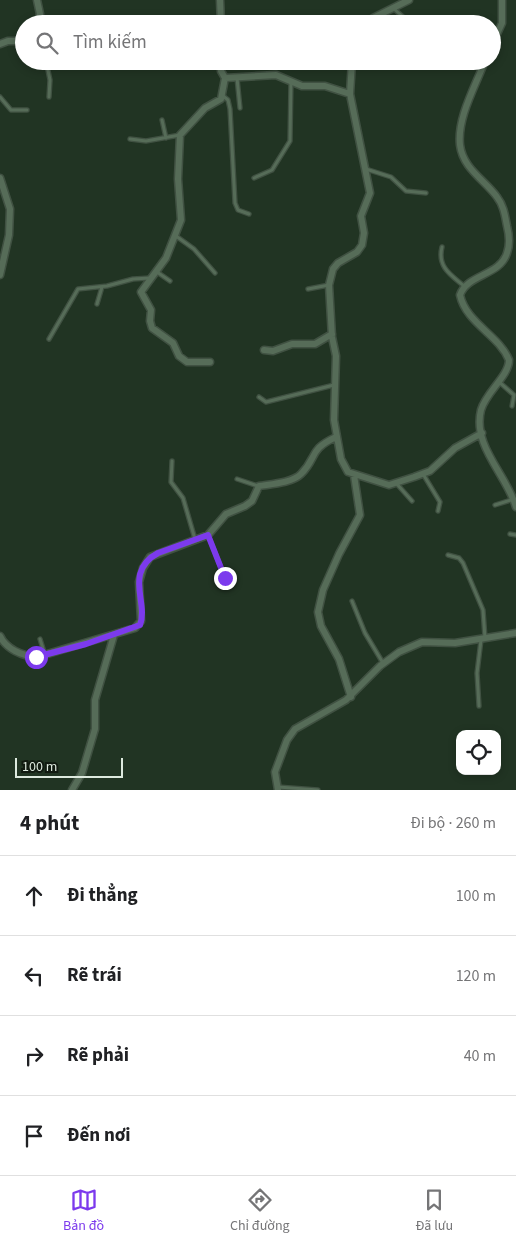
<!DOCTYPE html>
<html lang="vi">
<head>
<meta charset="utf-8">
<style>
	body { margin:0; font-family:"Source Sans 3",sans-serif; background:#f2f2f2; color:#202124 }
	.controls { position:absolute; right:15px; bottom:15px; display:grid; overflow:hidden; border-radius:10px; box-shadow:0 2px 8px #0003 }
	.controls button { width:45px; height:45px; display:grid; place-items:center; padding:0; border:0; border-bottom:1px solid #e0e0e0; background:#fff; color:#202124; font:25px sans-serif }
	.scale { position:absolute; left:15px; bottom:12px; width:108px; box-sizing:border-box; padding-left:5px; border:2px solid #dde9de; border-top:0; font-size:14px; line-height:18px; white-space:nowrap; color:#dde9de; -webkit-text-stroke:4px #111a11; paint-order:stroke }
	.stop { position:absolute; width:15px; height:15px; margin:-11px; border:4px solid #7c3aed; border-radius:50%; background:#fff }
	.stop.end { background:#7c3aed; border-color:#fff; box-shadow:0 1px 5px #0008 }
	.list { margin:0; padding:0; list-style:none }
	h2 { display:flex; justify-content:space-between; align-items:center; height:65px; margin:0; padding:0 20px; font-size:21px }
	h2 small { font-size:16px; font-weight:400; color:#757577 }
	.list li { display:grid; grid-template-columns:32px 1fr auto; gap:15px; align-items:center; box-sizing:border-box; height:80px; padding:0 20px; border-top:1px solid #e0e0e0 }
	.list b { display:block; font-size:19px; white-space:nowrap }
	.list em { font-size:16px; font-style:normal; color:#757577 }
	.icon { flex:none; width:28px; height:28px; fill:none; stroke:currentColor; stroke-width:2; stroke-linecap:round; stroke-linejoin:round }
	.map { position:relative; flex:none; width:516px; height:790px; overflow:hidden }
	.search { position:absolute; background:#fff; box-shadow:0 2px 8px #0003; left:15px; right:15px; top:15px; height:55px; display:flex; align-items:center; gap:12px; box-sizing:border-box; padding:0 18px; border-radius:28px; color:#757577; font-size:19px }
	.sheet { height:385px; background:#fff }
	nav { display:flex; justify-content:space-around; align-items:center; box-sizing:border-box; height:70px; border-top:1px solid #e0e0e0; background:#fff; font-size:14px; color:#757577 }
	nav a { display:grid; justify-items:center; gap:2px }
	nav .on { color:#7c3aed }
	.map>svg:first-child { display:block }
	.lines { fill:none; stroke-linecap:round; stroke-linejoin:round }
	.service-casing { stroke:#405142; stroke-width:5.5 }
	.minor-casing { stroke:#405142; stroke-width:9 }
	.service { stroke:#566c58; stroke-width:3 }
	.minor { stroke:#566c58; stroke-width:6 }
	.route { stroke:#7c3aed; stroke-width:6 }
</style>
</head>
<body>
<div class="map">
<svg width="516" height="790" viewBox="0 0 516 790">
	<rect width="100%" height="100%" fill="#213423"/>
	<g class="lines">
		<!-- service casing -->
		<g class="service-casing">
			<path id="service" d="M393,8l18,16
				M46,61l4,19 -1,17
				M237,78l3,30
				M223,96l5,4 2,9 5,94 3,7 11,4
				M0,97l11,13h16
				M162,120l4,18
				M130,139l16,2 34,-6
				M366,169l25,8 15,14 20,2
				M254,178l18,-8 18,-29 1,-60
				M176,236l18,13 21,24
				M442,247c-5,20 9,28 22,39
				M157,272l13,9
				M308,289l21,-4
				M97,304l5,-17
				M49,339l29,-50 29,-3 26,-7 17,-1
				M498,381l16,14 -2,11
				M259,397l7,5 68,-17
				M172,461l-1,21 12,16 12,41
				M423,474l17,28 -2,9
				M237,479l21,7
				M396,483l16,18
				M495,505l19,-6
				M510,534l6,1
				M208,535l17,43
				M448,555l11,3 4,5 20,47 2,28
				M352,601l13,32 18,30
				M40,639l5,16
				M479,706l-2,-33 4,-33
				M278,787l40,3"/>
		</g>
		<!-- minor casing -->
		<g class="minor-casing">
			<path id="minor" d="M37,0l3,14 -3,10
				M220,0l1,24
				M367,24l6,-6 36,-18
				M0,44l8,-3h16
				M492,45l10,-22v-23
				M222,61l-1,10 4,7 51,-3 26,11h23l25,8
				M352,61l-2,33 20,99 -9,23 3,17 -2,12 -5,7 -19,11 -5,6 -4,16 3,52 4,19 -2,64 7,39 7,13 41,13 25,-8 16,-6 25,-23 27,-15
				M485,61c-10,26 -28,57 -25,84 3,24 25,35 37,52 7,9 8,19 10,29 2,8 3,19 0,27 -7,23 -40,21 -47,42 6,28 39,40 49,65 0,16 -23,32 -28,50 -9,36 26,65 35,97
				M0,178l10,31 -1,26 -9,40
				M264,350l9,1 19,-7h23l17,-10
				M210,362h-23l-8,-6 -6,-13 -21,-15 -2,-7 1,-11 -10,-18 25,-34 15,-38 -3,-41 2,-44 25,-27 16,-9 4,-21
				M0,636c6,13 22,20 37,21l98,-29 6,-7 -2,-39 4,-14 7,-11 58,-22 18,-21 19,-8 7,-5 7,-15c12,-2 33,-3 42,-12 17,-17 7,-24 35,-37
				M351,697l-12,-38 -18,-33 -3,-14 5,-22 16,-36 21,-39 -6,-40
				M72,790l10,-17 13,-44v-29l19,-65
				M278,790l-3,-18 12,-32 8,-11 51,-29 34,-34 19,-14 23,-10 33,1 61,-10"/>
		</g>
		<!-- service -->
		<use href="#service" class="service"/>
		<!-- minor -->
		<use href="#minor" class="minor"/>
	</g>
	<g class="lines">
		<!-- route -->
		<path class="route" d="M36,657l50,-13 54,-19c9,-22 -17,-53 18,-72l50,-18 17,43"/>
	</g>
</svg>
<div class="controls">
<button><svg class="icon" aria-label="locate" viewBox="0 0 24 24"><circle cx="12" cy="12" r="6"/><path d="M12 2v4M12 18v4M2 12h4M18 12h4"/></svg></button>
</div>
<div class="scale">100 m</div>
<div class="stop" style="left:36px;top:657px"></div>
<div class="stop end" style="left:225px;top:578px"></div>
<div class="search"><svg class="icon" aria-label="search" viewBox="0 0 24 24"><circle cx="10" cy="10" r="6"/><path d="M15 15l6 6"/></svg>Tìm kiếm</div>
</div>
<section class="sheet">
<h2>4 phút<small>Đi bộ · 260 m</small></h2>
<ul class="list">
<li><svg class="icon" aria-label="ahead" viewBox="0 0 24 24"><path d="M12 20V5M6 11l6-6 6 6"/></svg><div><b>Đi thẳng</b></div><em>100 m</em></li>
<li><svg class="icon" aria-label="left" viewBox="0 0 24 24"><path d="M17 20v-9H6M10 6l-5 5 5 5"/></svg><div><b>Rẽ trái</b></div><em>120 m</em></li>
<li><svg class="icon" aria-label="right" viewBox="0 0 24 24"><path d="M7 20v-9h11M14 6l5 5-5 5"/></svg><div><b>Rẽ phải</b></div><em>40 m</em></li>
<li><svg class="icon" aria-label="arrive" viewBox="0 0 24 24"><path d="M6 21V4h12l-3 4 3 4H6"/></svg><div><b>Đến nơi</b></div></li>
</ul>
</section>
<nav>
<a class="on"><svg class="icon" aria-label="map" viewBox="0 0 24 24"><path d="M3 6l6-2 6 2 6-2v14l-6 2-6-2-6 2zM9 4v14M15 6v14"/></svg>Bản đồ</a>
<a><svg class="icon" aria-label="directions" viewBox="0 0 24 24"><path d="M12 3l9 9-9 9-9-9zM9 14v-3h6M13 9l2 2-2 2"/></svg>Chỉ đường</a>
<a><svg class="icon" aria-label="saved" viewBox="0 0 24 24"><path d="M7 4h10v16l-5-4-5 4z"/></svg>Đã lưu</a>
</nav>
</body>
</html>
